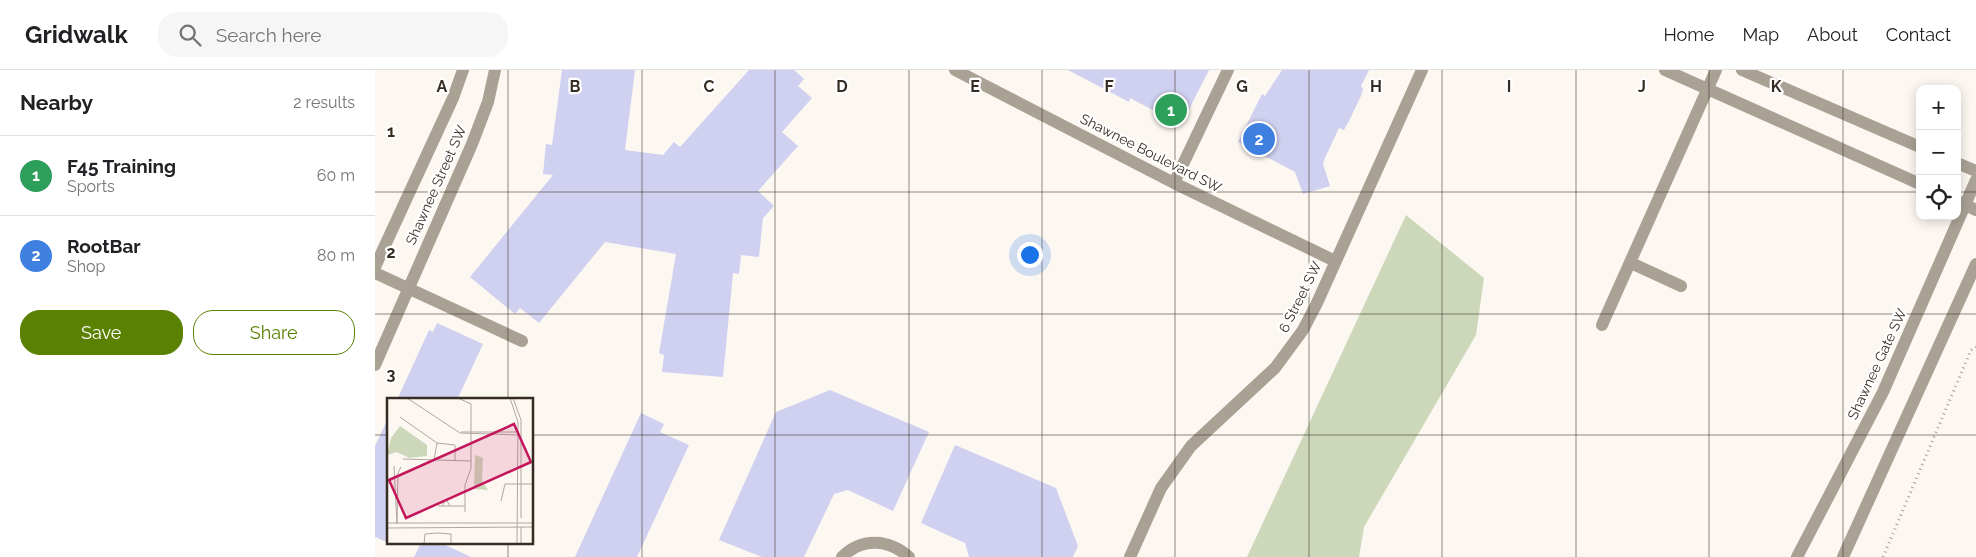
<!DOCTYPE html>
<html lang="en">
<head>
<meta charset="utf-8">
<style>
	body { margin:0; font-family:Raleway,sans-serif; background:#f6f6f6; color:#202124 }
	.controls { position:absolute; right:15px; top:15px; display:grid; overflow:hidden; border-radius:10px; box-shadow:0 2px 12px #0003 }
	.controls button { width:45px; height:45px; display:grid; place-items:center; padding:0; border:0; border-bottom:1px solid #e0e0e0; background:#fff; color:#202124; font:25px sans-serif }
	.you { position:absolute; left:654px; top:184px; width:18px; height:18px; margin:-12px; border:4px solid #fff; border-radius:50%; background:#1a73e8; box-shadow:0 0 0 8px #1a73e833 }
	.badge { display:grid; place-items:center; width:32px; height:32px; border-radius:50%; background:#5a8101; color:#fff; font-size:16px; font-weight:700 }
	.pin { position:absolute; translate:-50% -50%; border:2px solid #fff; box-shadow:0 1px 5px #0006 }
	.list { margin:0; padding:0; list-style:none }
	h2 { display:flex; justify-content:space-between; align-items:center; height:65px; margin:0; padding:0 20px; font-size:21px }
	h2 small { font-size:16px; font-weight:400; color:#757577 }
	.list li { display:grid; grid-template-columns:32px 1fr auto; gap:15px; align-items:center; box-sizing:border-box; height:80px; padding:0 20px; border-top:1px solid #e0e0e0 }
	.list b { display:block; font-size:19px; white-space:nowrap }
	.list p { margin:0; font-size:16px; white-space:nowrap; color:#757577 }
	.list em { font-size:16px; font-style:normal; color:#757577 }
	.actions { display:flex; gap:10px; padding:15px 20px }
	.actions a { flex:1; padding:11px 0; border:1px solid #5a8101; border-radius:20px; text-align:center; font-size:18px; color:#5a8101 }
	.actions .main { background:#5a8101; color:#fff }
	.icon { flex:none; width:28px; height:28px; fill:none; stroke:currentColor; stroke-width:2; stroke-linecap:round; stroke-linejoin:round }
	.map { position:relative; flex:none; width:1601px; height:487px; overflow:hidden }
	header { display:flex; align-items:center; gap:30px; box-sizing:border-box; height:70px; padding:0 25px; background:#fff; border-bottom:1px solid #e0e0e0 }
	header strong { font-size:24px }
	nav { display:flex; gap:28px; margin-inline-start:auto; font-size:18px }
	.search { width:350px; height:45px; background:#f6f6f6; display:flex; align-items:center; gap:12px; box-sizing:border-box; padding:0 18px; border-radius:20px; color:#757577; font-size:19px }
	main { display:flex }
	aside { flex:1; background:#fff }
	.map>svg:first-child { display:block }
	.green { fill:#cdd8ba }
	.building { fill:#d0d0f0 }
	.lines { fill:none; stroke-linecap:round; stroke-linejoin:round }
	.path { stroke:#a79f99; stroke-width:3; stroke-dasharray:1 4; stroke-linecap:butt }
	.minor { stroke:#a9a194; stroke-width:12 }
	.grid { fill:none; stroke:#372c23; stroke-width:1; stroke-opacity:0.55 }
	.labels { text-anchor:middle; dominant-baseline:central; stroke-width:4.5; stroke-linejoin:round; paint-order:stroke }
	.street-label { font-size:14px; fill:#372c23; stroke:#fff }
	.inset-road { fill:none; stroke:#aea69f; stroke-width:1 }
	.view { fill:#c2185b; fill-opacity:0.15; stroke:#c2185b; stroke-width:2.5 }
	.inset-edge { fill:none; stroke:#372c23; stroke-width:2.5 }
	.grid-label { font-size:16px; text-anchor:middle; font-weight:bold; fill:#372c23; stroke:#fff; stroke-width:4.5; stroke-linejoin:round; paint-order:stroke }
</style>
</head>
<body>
<header>
<strong>Gridwalk</strong>
<div class="search"><svg class="icon" aria-label="search" viewBox="0 0 24 24"><circle cx="10" cy="10" r="6"/><path d="M15 15l6 6"/></svg>Search here</div>
<nav><a>Home</a><a>Map</a><a>About</a><a>Contact</a></nav>
</header>
<main>
<aside>
<h2>Nearby<small>2 results</small></h2>
<ul class="list">
<li><span class="badge" style="background:#2e9e5b">1</span><div><b>F45 Training</b><p>Sports</p></div><em>60 m</em></li>
<li><span class="badge" style="background:#3f7fe0">2</span><div><b>RootBar</b><p>Shop</p></div><em>80 m</em></li>
</ul>
<div class="actions"><a class="main">Save</a><a>Share</a></div>
</aside>
<div class="map">
<svg width="1601" height="487" viewBox="0 0 1601 487">
	<rect width="100%" height="100%" fill="#fdf7f2"/>
	<!-- green -->
	<path class="green" d="M1031,145l78,63 -8,57 -112,192 -5,30h-112z"/>
	<!-- building -->
	<path class="building" d="M187,0h73l-10,80 38,5 11,-13 6,5 69,-77h45l10,9 -6,7 14,12 -30,34 16,14 -40,45 16,15 -11,12 -4,39 -18,-2 -2,19 -6,-1 -10,104 -61,-5 2,-17 -5,-2 17,-99 -71,-12 -66,81 -19,-15 -5,6 -45,-37 83,-102 -10,-1 3,-30 6,1z
		M693,0h141l-28,55 -51,-27 -1,4z
		M907,0h87l-8,16 2,3 -2,7 -12,25 -5,9 -5,-2 -15,32 -1,4 7,22 -27,8 -8,-22 -57,-30 24,-48 3,2z
		M62,253l46,21 -26,56h-60l32,-70 4,2z
		M455,320l99,42 -36,79 -45,-21 -14,4 -30,63h-42l-43,-17 57,-128z
		M266,343l23,11 -4,8 29,13 -52,112h-62z
		M14,346v127l-14,-6v-91z
		M580,375l101,43 22,58 -5,11h-104l-4,-14 -44,-20z
		M46,473h20l30,14h-57z"/>
	<g class="lines">
		<!-- path -->
		<path class="path" d="M1508,487l88,-207 5,-3"/>
		<!-- minor -->
		<path class="minor" d="M580,0l219,113 161,78
			M1290,0l255,114
			M1367,0l178,77
			M1582,93l19,8
			M799,113l54,-113
			M1582,131l19,9
			M1256,193l50,23
			M0,197l78,-169 10,-28
			M0,203l147,68
			M1227,255l114,-255
			M0,295l97,-221 16,-42 7,-32
			M467,487c20,-20 47,-18 67,0
			M755,487l31,-69 30,-42 84,-78 28,-38 14,-27 105,-233
			M1422,487l86,-165 93,-212
			M1468,487l133,-293"/>
	</g>
	<!-- grid -->
	<path class="grid" d="M133,0v330M267,0v487M400,0v487M534,0v487M667,0v487M800,0v487M934,0v487M1067,0v487M1201,0v487M1334,0v487M1468,0v487M0,122h1545M1582,122h19M0,244h1601M0,365h14M158,365h1443M133,473v14"/>
	<g class="labels">
		<!-- street labels -->
		<g class="street-label">
			<text transform="translate(776 83) rotate(27)">Shawnee Boulevard SW</text>
			<text transform="translate(61 115) rotate(-66)">Shawnee Street SW</text>
			<text transform="translate(925 227) rotate(-63)">6 Street SW</text>
			<text transform="translate(1502 294) rotate(-65)">Shawnee Gate SW</text>
		</g>
	</g>
	<!-- overview -->
	<g transform="translate(12 328)">
		<rect width="146" height="146" fill="#fdf7f2"/>
		<path d="M13,28l27,19v11l-18,2 -12,-6 -10,3 4,-17zM88,57l8,3 -1,23 6,9 -14,-1z" fill="#cdd8ba"/>
		<path class="inset-road" d="M20,0l53,35 58,2M71,0l13,6v64l-6,17v27M123,0l8,24 -1,122M126,0l8,22v98M13,19l37,26M74,34h58M16,61l68,2M47,62l3,-17 18,2v16M7,68l3,58M114,103l4,-17h29M51,108h27M55,108l4,-7 4,7M0,125h147M10,125l1,-50 3,-6M134,129v17M0,130l147,-1M37,146l1,-10 13,-1 13,1v10"/>
		<path class="view" d="M127,26l17,38 -125,56 -17,-38z"/>
		<rect width="146" height="146" class="inset-edge"/>
	</g>
	<g class="grid-label">
		<text x="67" y="22">A</text>
		<text x="200" y="22">B</text>
		<text x="334" y="22">C</text>
		<text x="467" y="22">D</text>
		<text x="600" y="22">E</text>
		<text x="734" y="22">F</text>
		<text x="867" y="22">G</text>
		<text x="1001" y="22">H</text>
		<text x="1134" y="22">I</text>
		<text x="1267" y="22">J</text>
		<text x="1401" y="22">K</text>
		<text x="16" y="67">1</text>
		<text x="16" y="188">2</text>
		<text x="16" y="310">3</text>
	</g>
</svg>
<div class="controls">
<button>+</button>
<button>−</button>
<button><svg class="icon" aria-label="locate" viewBox="0 0 24 24"><circle cx="12" cy="12" r="6"/><path d="M12 2v4M12 18v4M2 12h4M18 12h4"/></svg></button>
</div>
<div class="you"></div>
<div class="pin badge" style="left:796px;top:40px;background:#2e9e5b">1</div>
<div class="pin badge" style="left:884px;top:69px;background:#3f7fe0">2</div>
</div>
</main>
</body>
</html>
